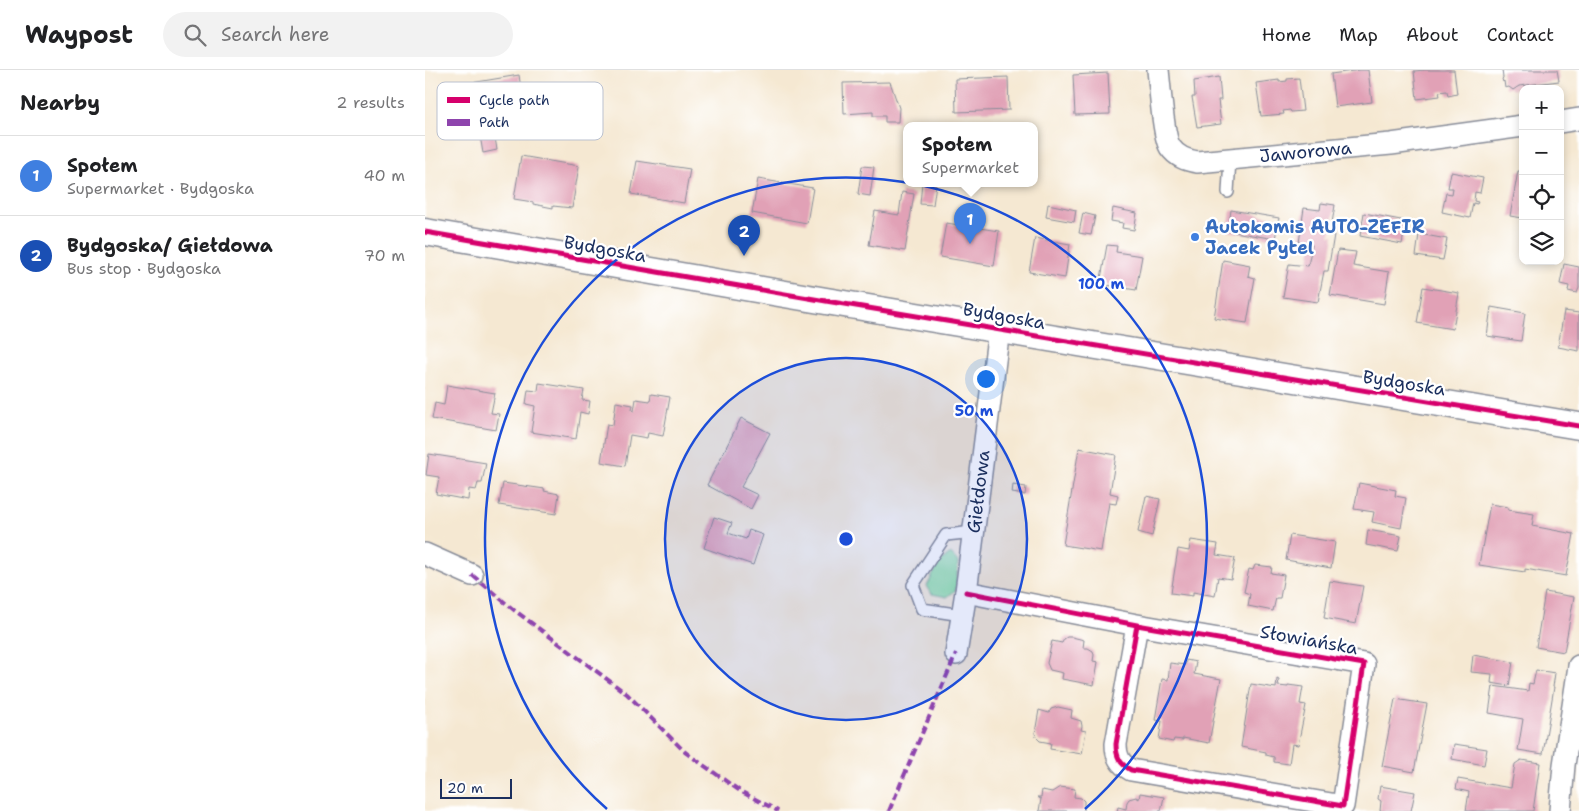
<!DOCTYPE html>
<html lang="en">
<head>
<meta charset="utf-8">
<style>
	body { margin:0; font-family:"Shantell Sans",sans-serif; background:#f2f2f2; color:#202124 }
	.controls { position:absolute; right:15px; top:15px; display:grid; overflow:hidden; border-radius:10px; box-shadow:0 2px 8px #0003 }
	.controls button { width:45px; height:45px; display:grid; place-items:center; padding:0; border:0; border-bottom:1px solid #e0e0e0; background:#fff; color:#202124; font:25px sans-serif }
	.scale { position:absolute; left:15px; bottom:12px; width:72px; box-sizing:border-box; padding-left:5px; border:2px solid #1b2f5e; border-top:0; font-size:14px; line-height:18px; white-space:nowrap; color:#1b2f5e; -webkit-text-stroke:4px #fff; paint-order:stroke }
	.you { position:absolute; left:560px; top:308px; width:18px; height:18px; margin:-12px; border:4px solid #fff; border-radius:50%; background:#1a73e8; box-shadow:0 0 0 8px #1a73e833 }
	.badge { display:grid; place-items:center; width:32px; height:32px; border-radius:50%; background:#d1495b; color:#fff; font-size:16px; font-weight:700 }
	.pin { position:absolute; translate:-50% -41px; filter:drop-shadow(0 1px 2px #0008) }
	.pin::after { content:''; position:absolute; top:26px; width:18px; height:15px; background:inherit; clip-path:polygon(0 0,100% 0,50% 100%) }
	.popup { position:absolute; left:478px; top:52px; width:135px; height:65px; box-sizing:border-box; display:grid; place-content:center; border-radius:10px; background:#fff; filter:drop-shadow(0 1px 4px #0005); font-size:16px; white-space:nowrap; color:#757577 }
	.popup b { font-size:19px; color:#202124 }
	.popup::after { content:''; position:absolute; left:50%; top:100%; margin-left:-10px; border:10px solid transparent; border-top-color:#fff }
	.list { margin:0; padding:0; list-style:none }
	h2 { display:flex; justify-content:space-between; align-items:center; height:65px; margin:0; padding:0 20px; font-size:21px }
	h2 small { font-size:16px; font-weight:400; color:#757577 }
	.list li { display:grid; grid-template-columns:32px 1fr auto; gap:15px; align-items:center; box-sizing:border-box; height:80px; padding:0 20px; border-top:1px solid #e0e0e0 }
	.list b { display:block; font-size:19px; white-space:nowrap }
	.list p { margin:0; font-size:16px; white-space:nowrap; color:#757577 }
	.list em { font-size:16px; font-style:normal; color:#757577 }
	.icon { flex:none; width:28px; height:28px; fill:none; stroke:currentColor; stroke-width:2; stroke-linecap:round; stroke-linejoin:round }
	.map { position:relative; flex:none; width:1154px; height:741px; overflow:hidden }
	header { display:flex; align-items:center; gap:30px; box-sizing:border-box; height:70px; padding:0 25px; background:#fff; border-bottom:1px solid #e0e0e0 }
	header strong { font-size:24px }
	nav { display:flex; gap:28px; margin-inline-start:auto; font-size:18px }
	.search { width:350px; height:45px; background:#f2f2f2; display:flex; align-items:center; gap:12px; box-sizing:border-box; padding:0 18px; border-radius:28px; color:#757577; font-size:19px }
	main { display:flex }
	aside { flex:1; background:#fff }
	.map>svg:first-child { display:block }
	.green { fill:#8adfa2; stroke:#528780 }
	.building { fill:#e1a1b6 }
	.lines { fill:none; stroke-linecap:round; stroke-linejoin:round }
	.service-casing { stroke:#888c98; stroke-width:14 }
	.minor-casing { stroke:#888c98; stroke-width:24 }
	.tertiary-casing { stroke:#888c98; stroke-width:29 }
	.service { stroke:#fff; stroke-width:11 }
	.minor { stroke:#fff; stroke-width:21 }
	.tertiary { stroke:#fff; stroke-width:26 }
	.quiet { stroke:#8e44ad; stroke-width:4; stroke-dasharray:8 4; stroke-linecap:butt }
	.cycleway-casing { stroke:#fff; stroke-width:8 }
	.cycleway { stroke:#d6006c; stroke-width:5 }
	.ring { fill:none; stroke:#1d4ed8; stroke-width:2.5 }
	.shop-dot { fill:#3f7fe0; stroke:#fff; stroke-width:2 }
	.labels { text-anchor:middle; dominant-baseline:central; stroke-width:4.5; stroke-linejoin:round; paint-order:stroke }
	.street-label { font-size:18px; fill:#1b2f5e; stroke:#fff }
	.shop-label { font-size:18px; font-weight:bold; fill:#366cbe; stroke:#fff; text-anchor:start }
	.key { fill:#fff; stroke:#bbc1cf; stroke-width:1 }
	.key-label { font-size:14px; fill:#1b2f5e }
	.centre { fill:#1d4ed8; stroke:#fff; stroke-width:2.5 }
	.ring-label { font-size:15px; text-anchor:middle; font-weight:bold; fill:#1d4ed8; stroke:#fff; stroke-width:4.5; stroke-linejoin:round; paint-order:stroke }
</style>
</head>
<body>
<header>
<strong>Waypost</strong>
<div class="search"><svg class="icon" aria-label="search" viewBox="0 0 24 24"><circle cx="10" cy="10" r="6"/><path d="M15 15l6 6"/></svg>Search here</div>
<nav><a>Home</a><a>Map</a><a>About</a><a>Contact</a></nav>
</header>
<main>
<aside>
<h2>Nearby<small>2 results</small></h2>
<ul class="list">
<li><span class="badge" style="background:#3f7fe0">1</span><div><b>Społem</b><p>Supermarket · Bydgoska</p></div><em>40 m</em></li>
<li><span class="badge" style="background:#1a4fb4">2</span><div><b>Bydgoska/ Giełdowa</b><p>Bus stop · Bydgoska</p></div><em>70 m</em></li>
</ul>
</aside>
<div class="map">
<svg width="1154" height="741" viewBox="0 0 1154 741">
	<rect width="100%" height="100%" fill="#fff"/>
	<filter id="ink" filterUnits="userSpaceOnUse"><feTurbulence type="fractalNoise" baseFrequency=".02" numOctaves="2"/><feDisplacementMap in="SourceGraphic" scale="10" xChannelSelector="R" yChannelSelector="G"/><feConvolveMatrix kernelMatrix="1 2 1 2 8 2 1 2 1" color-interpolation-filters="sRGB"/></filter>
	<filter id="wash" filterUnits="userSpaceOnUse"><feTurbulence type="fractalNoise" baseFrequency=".0096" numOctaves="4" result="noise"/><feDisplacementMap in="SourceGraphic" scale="20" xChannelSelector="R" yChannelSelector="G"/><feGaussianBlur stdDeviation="1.12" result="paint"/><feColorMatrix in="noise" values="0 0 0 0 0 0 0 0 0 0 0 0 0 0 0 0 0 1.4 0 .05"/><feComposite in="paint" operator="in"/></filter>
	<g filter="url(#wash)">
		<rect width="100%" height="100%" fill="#f5e8d2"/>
		<!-- green -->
		<path class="green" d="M526,484l7,8 -2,28 -9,7 -15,-3 -5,-8 13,-25z"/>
		<g id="blocks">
			<!-- building -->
			<path class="building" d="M935,0h8l4,32 -37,5 -4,-33z
				M1000,0h29l3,24 -9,2 -1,-5 -8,1 1,4 -23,3 -3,-28z
				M1077,0h55l2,11 -40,5 -6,4 -4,-3 -4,1 -1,-7 -1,1 -1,-3 1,-1z
				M683,3l2,41 -35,1 -2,-40z
				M94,5l2,14 -33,5 9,56 -14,3 -12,-70z
				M583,7l1,33 -53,2 -1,-33z
				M794,7l2,23h-3l3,24 -24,3 -5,-30h3l-1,-16z
				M874,8l4,33 -12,1 -1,-2 -7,1 1,3 -23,2 -5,-33 23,-3v2l8,-1v-2z
				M465,12l9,26 -1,14h-13v-6h-12v-4l-29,2 -1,-31z
				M96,86l58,10 -7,42 -19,-2v2l-20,-4v-2l-19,-3z
				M212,91l53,8 -6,34 -53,-9z
				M437,96l12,1 -4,29 -12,-2z
				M1093,101h5v47l-13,-2z
				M1026,102l32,6 -3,15 -5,-1 -1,9 4,1 -1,2 -4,-1 -3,15 -28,-6 4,-19 6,1 1,-6h-5z
				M333,109l55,9 -6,35 -55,-10z
				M497,113l14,1 -3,21 -13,-1z
				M477,122l12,2 -9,57 -36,-6 6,-34 24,4z
				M896,133l14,2 -5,30h4l-6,36h-4l-6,31 -35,-5 6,-33 19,2 4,-21 -13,-2 5,-35 16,2z
				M623,134l28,6 -2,12 -28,-5z
				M688,138l24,5 -3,17 -12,-2 1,-5 -12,-2z
				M806,140l48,8 -4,21 -47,-8z
				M658,143l12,3 -4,19 -12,-2z
				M939,143l42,8 -4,23 -42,-8z
				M521,153l53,8 -5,35 -54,-9z
				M994,164l28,5 -4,21 -27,-4z
				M610,168l35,6 -5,34 -36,-6z
				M682,175l10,1 -1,6 26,4 -6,34 -36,-6z
				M913,180l18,2 -3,14 36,6 -5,32 -54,-9z
				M798,190l27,5 -2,11 7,2 -8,45 -33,-5z
				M1139,194l15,3v21l-2,5 -9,-2 1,-5 -9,-2z
				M998,217l36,6 -6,36 -36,-6z
				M1066,237l34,6 -4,28 -34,-5z
				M1139,241l15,2v38l-21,-4z
				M114,313l45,7 -2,10 8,1 -2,13 -8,-2 -4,27 -45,-7 4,-26 -9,-2 2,-14 10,1z
				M22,315l48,8 -4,20 8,1 -3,16 -64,-11 3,-16 9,2z
				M226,324l19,3 -7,39 -15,-3 -1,5 -17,-3 -5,31 -24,-4 6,-38 6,1 3,-23 17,3 -1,5 2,1 2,-12 14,2z
				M316,348l29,15 -29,54 17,8 -7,14 -44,-24z
				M654,378l37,7 -6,38 8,2 -2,9 -7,-1 -8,48 -38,-6z
				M4,384l57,9 -4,20h-4l-2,7 -7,-1 -1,11 -32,-6 3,-17 -13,-2z
				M78,413l42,6 -1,2 15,3 -3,20 -57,-9z
				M934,413l37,7 -1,6 11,2 -5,30 -29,-6 2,-10 -20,-3z
				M588,415l13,2 -1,8 -13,-2z
				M721,426l14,3 -8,37 -14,-4z
				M1065,434l18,3v3l26,4 -2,12 42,8 -8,42 -41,-7v3l-46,-7z
				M289,447l18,6 -4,10 18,6 3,-9 14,5 -10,30 -49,-17z
				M943,460l33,6 -3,15 -32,-6z
				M865,465l45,7 -4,26 -45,-8z
				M766,470l27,4 -2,11 19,3 -4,21 -13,-2 -3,19 -22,-4v4l-22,-3 7,-44 11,2z
				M830,495l17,2 -1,6 13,2 -4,23h-4l-3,13 -25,-5 2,-12 -6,-2 5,-23 4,1z
				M905,511l33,5 -7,38 -32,-6z
				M1120,522l29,5 -10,55 -28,-5z
				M642,567h5l12,3 -1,8h5l5,3 1,4 -1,6 5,1 -4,23 -32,-6 1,-6 -13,-3 -3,-7 5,-22 10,2 2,-4z
				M1048,585l40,7 -4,24 -18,-3 1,-9 -21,-2z
				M761,590l10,2 -2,12 27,5 -12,64 -26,-5v2l-9,-1 -1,3 -14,-3 3,-18 -7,-1 7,-41 6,1 2,-17 15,2z
				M1111,600l19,3 -2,14h1l-11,67 -25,-4 5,-31 -34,-6 4,-27 35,5 1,-8 4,1z
				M852,609l2,1 -1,6 10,1v-2l15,2 -3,17 6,1 -8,40 -6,-1 -3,20 -15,-2v-5l-8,-2v-3l-25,-5 10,-63 25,4z
				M970,629l32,5 -13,68 -32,-6z
				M633,637l14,3 -1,8 10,3 1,5 -1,4 5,1 -4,23 -32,-5 1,-6 -11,-2 -4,-4 -1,-4 4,-23 10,3 2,-4z
				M1029,674l33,5 -3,16 -32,-6z
				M1096,690l19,3 -7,48h-67l3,-19 -13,-3 2,-10 53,9 4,-24z
				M955,716l35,6 -4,19h-31l1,-10 -3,-2z
				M635,717l15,2 -1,8 7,1 3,3v10h-45l2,-12 -4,-2h4l1,-7 10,2z
				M715,723l24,4 -3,14h-44l1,-4 8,2 1,-7 2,-3 7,-2 3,2z"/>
		</g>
	</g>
	<g filter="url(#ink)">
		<use href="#blocks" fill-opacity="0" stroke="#888c98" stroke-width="1"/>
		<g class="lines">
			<!-- service casing -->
			<g class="service-casing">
				<path id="service" d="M803,122l2,-33
					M537,545l-40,-6 -9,-24 33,-50 28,-3"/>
			</g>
			<!-- minor casing -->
			<g class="minor-casing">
				<g id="minor">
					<path id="s1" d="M733,0c2,16 5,66 12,77 7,10 16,13 27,15l194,-18 132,-18"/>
					<path d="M1135,52l19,-3"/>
					<path d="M0,484l47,21"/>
					<path d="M541,522l171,33 227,39 -21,142 -212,-36c-11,-6 -15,-13 -15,-26l21,-119"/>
					<path id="s2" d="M531,584l10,-62 33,-263"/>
					<path d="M1135,741l4,-46 15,-99"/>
				</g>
			</g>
			<!-- tertiary casing -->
			<g class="tertiary-casing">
				<path id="tertiary" d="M0,162l401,69 753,125"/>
			</g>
			<!-- service -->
			<use href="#service" class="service"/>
			<!-- minor -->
			<use href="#minor" class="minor"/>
			<!-- tertiary -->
			<use href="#tertiary" class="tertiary"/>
			<!-- quiet -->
			<path class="quiet" d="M47,505l42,35 113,84 58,58 55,39 38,20
				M464,741l67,-157"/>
			<!-- cycleway casing -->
			<g class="cycleway-casing">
				<path id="cycleway" d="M0,162l401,69 753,125
					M541,522l171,33 227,39 -21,142 -212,-36c-11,-6 -15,-13 -15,-26l21,-119"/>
			</g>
			<!-- cycleway -->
			<use href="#cycleway" class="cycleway"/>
		</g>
	</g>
	<!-- distance rings -->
	<circle cx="421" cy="469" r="181" fill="#1d4ed8" fill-opacity=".12"/>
	<g class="ring">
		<circle cx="421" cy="469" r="181"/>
		<path d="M182 739A361 361 0 1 1 660 739"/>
	</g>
	<!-- markers -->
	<circle class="shop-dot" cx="770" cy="167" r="5"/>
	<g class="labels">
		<!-- street labels -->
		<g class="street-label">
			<text stroke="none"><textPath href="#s1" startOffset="219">Jaworowa</textPath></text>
			<text transform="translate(180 179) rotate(10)">Bydgoska</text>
			<text transform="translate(579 246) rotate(10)">Bydgoska</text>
			<text transform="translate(979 313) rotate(9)">Bydgoska</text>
			<text stroke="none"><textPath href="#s2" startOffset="164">Giełdowa</textPath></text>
			<text transform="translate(884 570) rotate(10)">Słowiańska</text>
		</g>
		<!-- shop labels -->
		<g class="shop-label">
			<text x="780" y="157">Autokomis AUTO-ZEFIR<tspan x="780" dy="21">Jacek Pytel</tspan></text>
		</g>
	</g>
	<!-- legend -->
	<rect x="12" y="12" width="166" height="58" rx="8" class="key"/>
	<rect x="22" y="27" width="23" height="6" fill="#d6006c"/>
	<rect x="22" y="49" width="23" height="7" fill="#8e44ad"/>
	<g class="key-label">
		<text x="54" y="35">Cycle path</text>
		<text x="54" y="57">Path</text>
	</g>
	<circle cx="421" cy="469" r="8" class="centre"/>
	<g class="ring-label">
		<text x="676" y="219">100 m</text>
		<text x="549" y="346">50 m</text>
	</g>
</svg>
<div class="controls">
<button>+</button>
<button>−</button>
<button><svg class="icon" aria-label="locate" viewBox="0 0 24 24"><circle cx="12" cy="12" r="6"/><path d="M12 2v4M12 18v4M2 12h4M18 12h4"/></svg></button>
<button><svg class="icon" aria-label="layers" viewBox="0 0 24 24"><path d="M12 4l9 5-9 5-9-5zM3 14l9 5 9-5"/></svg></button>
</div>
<div class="scale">20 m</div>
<div class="you"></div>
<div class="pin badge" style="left:545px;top:174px;background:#3f7fe0">1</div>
<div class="popup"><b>Społem</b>Supermarket</div>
<div class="pin badge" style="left:319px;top:186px;background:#1a4fb4">2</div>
</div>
</main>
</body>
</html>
